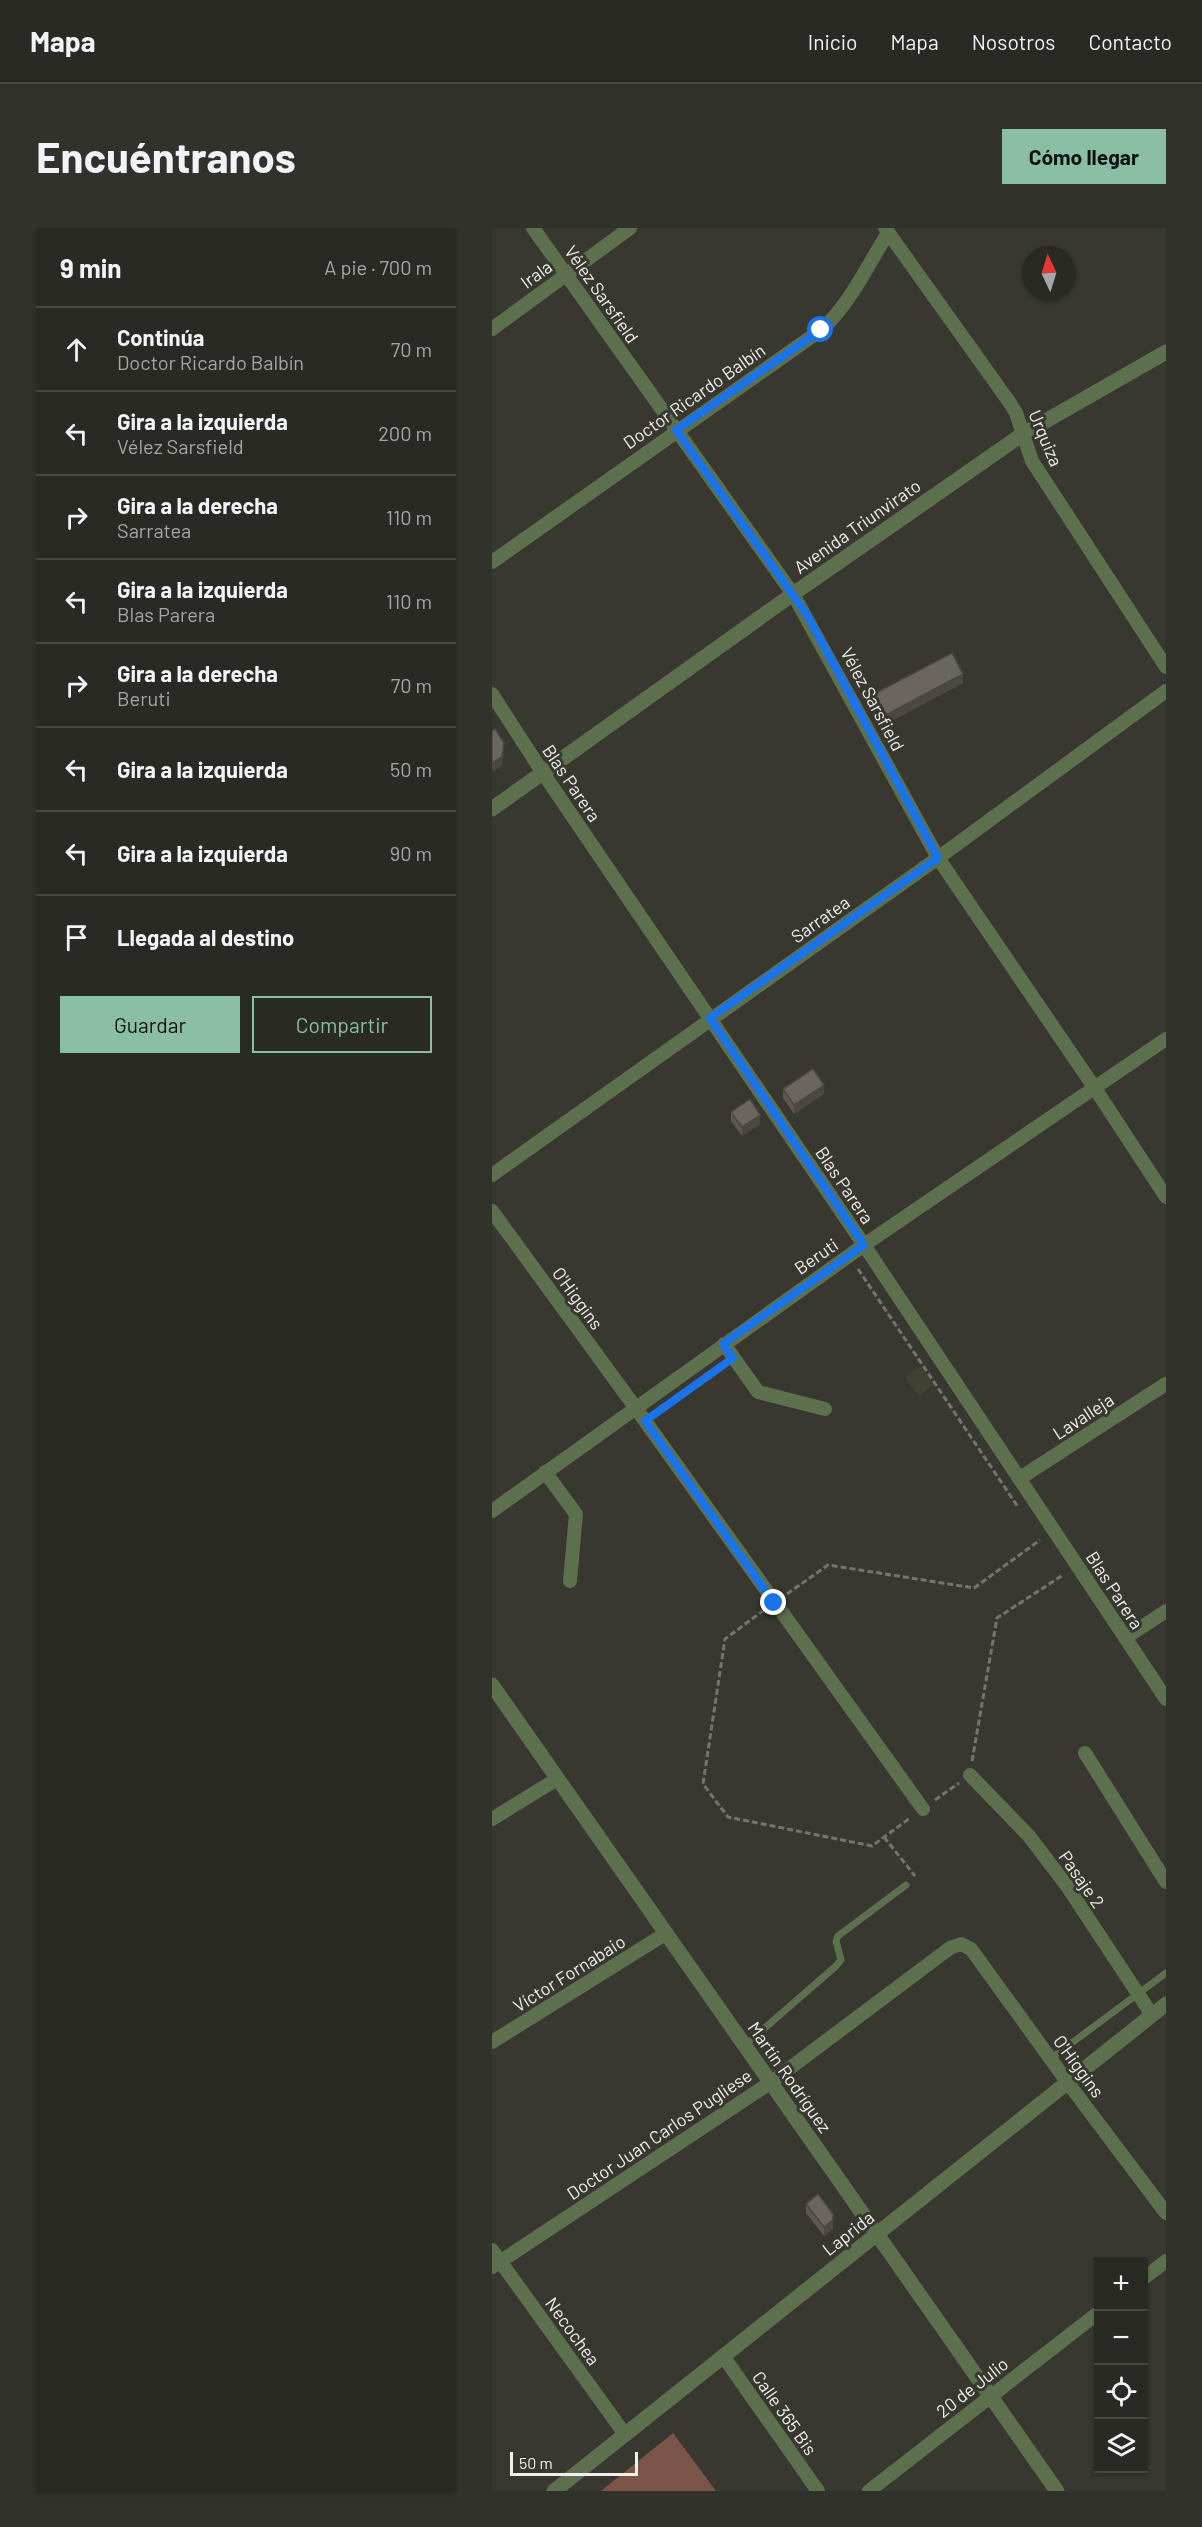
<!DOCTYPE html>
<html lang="es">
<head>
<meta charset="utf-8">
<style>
	body { margin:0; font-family:Barlow,sans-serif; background:#32322d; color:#f1f3f6 }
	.controls { position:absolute; right:18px; bottom:18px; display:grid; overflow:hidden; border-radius:0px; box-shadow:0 2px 4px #0004 }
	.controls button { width:54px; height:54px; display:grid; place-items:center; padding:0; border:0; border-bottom:2px solid #464642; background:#2a2a25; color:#f1f3f6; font:30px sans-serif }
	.compass { position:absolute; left:530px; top:18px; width:54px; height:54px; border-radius:50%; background:#2a2a25; box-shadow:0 2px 4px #0004; rotate:356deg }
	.scale { position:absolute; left:18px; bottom:15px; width:128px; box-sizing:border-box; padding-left:6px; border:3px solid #f0efeb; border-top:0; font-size:16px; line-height:21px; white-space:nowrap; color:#f0efeb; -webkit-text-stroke:4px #383831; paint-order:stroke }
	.stop { position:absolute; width:18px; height:18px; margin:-14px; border:4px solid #1a73e8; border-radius:50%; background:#fff }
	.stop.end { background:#1a73e8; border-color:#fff; box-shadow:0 2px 6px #0008 }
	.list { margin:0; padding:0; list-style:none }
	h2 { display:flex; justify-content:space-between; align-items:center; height:78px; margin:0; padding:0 24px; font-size:26px }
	h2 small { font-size:20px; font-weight:400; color:#a5a7a7 }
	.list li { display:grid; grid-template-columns:39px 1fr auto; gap:18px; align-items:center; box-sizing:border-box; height:84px; padding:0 24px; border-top:2px solid #464642 }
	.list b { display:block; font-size:22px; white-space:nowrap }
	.list p { margin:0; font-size:20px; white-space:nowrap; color:#a5a7a7 }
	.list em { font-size:20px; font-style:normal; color:#a5a7a7 }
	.actions { display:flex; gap:12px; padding:18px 24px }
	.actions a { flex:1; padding:14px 0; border:2px solid #8abfa5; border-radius:0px; text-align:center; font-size:21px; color:#8abfa5 }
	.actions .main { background:#8abfa5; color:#111 }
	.icon { flex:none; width:33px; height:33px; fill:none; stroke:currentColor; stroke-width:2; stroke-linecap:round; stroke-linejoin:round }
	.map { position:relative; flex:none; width:674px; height:2263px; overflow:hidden; border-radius:0px }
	header { display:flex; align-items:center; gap:36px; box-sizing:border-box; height:84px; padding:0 30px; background:#2a2a25; border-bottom:2px solid #464642 }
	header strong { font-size:28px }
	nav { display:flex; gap:33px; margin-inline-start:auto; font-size:21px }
	.intro { display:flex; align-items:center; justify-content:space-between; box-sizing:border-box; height:144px; padding:0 36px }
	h1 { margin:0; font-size:42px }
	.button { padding:15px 27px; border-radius:0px; background:#8abfa5; color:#111; font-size:21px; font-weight:700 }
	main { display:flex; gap:36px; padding:0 36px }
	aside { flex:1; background:#2a2a25; border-radius:0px; box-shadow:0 2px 4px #0004 }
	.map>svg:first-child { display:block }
	.built { fill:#434134 }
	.green { fill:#7a5448 }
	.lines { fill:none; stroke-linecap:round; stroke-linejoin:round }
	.path { stroke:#74746e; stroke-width:3; stroke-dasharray:6 3; stroke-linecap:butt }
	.service { stroke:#5d704e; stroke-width:7 }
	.minor { stroke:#5d704e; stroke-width:14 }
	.tertiary { stroke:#5d704e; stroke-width:15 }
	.wall { fill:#5c5752 }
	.shaded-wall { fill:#4b4742 }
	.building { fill:#6b655f; stroke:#4b4742; stroke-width:1.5 }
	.route { stroke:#1a73e8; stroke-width:8 }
	.labels { text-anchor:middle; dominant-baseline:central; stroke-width:6; stroke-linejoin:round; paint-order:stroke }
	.street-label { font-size:18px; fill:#f0efeb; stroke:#383831 }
</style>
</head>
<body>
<header>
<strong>Mapa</strong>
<nav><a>Inicio</a><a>Mapa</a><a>Nosotros</a><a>Contacto</a></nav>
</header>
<div class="intro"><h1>Encuéntranos</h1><a class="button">Cómo llegar</a></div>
<main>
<aside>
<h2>9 min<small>A pie · 700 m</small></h2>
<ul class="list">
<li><svg class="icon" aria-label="ahead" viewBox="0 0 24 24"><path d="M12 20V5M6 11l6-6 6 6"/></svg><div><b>Continúa</b><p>Doctor Ricardo Balbín</p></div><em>70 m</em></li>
<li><svg class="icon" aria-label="left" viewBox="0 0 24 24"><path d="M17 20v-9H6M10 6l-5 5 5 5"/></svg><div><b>Gira a la izquierda</b><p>Vélez Sarsfield</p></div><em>200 m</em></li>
<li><svg class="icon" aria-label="right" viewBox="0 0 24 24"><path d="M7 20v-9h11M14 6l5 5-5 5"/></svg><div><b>Gira a la derecha</b><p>Sarratea</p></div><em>110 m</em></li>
<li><svg class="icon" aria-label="left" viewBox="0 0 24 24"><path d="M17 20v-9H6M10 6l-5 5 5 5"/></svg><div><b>Gira a la izquierda</b><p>Blas Parera</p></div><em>110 m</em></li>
<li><svg class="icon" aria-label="right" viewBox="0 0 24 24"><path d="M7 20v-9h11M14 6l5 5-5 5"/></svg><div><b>Gira a la derecha</b><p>Beruti</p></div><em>70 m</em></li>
<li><svg class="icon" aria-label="left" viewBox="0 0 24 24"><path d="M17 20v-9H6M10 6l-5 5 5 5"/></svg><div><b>Gira a la izquierda</b></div><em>50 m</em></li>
<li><svg class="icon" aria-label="left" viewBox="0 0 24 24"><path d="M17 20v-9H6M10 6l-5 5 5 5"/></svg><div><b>Gira a la izquierda</b></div><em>90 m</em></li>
<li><svg class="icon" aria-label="arrive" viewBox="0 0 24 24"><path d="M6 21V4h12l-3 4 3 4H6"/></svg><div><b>Llegada al destino</b></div></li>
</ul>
<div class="actions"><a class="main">Guardar</a><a>Compartir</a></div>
</aside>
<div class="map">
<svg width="674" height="2263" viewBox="0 0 674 2263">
	<rect width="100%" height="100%" fill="#383831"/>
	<!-- built -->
	<path class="built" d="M428,1138l14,19 -15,11 -14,-19z"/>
	<!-- green -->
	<path class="green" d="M181,2205l43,58h-115z"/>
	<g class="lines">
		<!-- path -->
		<path class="path" d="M366,1041l160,238
			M295,1366l41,-29 146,23 66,-48
			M272,1382l-39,29 -22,145 25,33 144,29 38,-28
			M480,1533l25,-143 66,-43
			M443,1572l24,-17
			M392,1609l31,39"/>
		<!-- service -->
		<path class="service" d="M252,1818l92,-80 5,-6 -5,-19 2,-5 68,-51
			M558,1831l116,-86"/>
		<!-- minor -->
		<path class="minor" d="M41,0l260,366 145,264 156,229 72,110
			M393,0l125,175 6,10 16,48 134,206
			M0,101l138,-101
			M0,334l329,-232c30,-27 46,-64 67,-97
			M0,466l51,79 321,472 302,454
			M0,947l446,-317 228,-167
			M0,983l143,196 288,402
			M232,1116l34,48 67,17
			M53,1244l31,42 -6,67
			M528,1250l146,-94
			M0,1283l372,-266 302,-206
			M633,1410l41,-27
			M593,1525l81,129
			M478,1547l59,61 38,50 85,129
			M0,1591l65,-40
			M0,1814l173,-108
			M0,2022l132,183
			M0,2039l278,-184 180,-135 11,-4 10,5 97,134 98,130
			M652,2050l22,-17
			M231,2128l95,135
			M377,2263l229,-178"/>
		<!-- tertiary -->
		<path class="tertiary" d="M0,581l301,-215 230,-160 143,-82
			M0,1457l565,806
			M62,2263l612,-487"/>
	</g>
	<!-- wall -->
	<path class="wall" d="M471,455l-81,43 -12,-21v-9z
		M291,861l41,5 -30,20 -11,-16z
		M239,884l29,12 -18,12 -11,-15z
		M314,1976l27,25 -9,7 -18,-23z"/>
	<!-- shaded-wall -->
	<path class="shaded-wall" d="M471,446v9l-81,43v-9z
		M12,515v9l-2,14 -10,6v-9z
		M332,857v9l-30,20v-9z
		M268,887v9l-18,12v-9z
		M341,1992v9l-9,7v-9z"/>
	<!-- building -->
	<path class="building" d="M460,425l11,21 -81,43 -12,-21z
		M3,501l9,14 -2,14 -10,6v-32z
		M321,841l11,16 -30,20 -11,-16z
		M258,871l10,16 -18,12 -11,-15z
		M326,1966l15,20v6l-9,7 -18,-23z"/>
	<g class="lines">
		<!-- route -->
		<path class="route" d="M282,1375l-129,-182 88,-63 -10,-14 141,-99 -154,-227 228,-160 -131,-243 -131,-185 145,-100"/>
	</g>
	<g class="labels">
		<!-- street labels -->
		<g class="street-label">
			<text transform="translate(44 46) rotate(-36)">Irala</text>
			<text transform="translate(110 66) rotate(55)">Vélez Sarsfield</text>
			<text transform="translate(202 168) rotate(-35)">Doctor Ricardo Balbín</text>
			<text transform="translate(554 210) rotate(67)">Urquiza</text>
			<text transform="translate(365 298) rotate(-35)">Avenida Triunvirato</text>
			<text transform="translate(381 471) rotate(62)">Vélez Sarsfield</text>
			<text transform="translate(80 555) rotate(56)">Blas Parera</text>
			<text transform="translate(328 691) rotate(-35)">Sarratea</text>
			<text transform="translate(353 957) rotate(56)">Blas Parera</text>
			<text transform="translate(324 1028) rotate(-35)">Beruti</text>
			<text transform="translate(86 1070) rotate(54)">O'Higgins</text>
			<text transform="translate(591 1188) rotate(-33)">Lavalleja</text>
			<text transform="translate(623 1362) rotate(57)">Blas Parera</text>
			<text transform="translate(590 1651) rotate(55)">Pasaje 2</text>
			<text transform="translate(77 1745) rotate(-32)">Víctor Fornabaio</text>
			<text transform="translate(587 1838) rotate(54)">O'Higgins</text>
			<text transform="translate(298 1849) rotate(55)">Martín Rodríguez</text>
			<text transform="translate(167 1906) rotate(-34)">Doctor Juan Carlos Pugliese</text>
			<text transform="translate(356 2005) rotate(-38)">Laprida</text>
			<text transform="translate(81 2103) rotate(54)">Necochea</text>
			<text transform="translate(480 2159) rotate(-38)">20 de Julio</text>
			<text transform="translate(293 2185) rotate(55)">Calle 365 Bis</text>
		</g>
	</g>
</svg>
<div class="controls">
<button>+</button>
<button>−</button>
<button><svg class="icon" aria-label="locate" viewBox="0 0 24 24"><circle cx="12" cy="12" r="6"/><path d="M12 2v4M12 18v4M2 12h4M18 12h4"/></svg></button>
<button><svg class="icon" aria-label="layers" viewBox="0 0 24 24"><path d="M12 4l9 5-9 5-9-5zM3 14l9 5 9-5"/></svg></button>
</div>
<svg class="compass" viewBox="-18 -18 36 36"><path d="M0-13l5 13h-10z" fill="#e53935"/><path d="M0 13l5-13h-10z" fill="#a5a7a7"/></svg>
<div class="scale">50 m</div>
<div class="stop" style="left:329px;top:102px"></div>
<div class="stop end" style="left:282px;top:1375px"></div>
</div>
</main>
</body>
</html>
